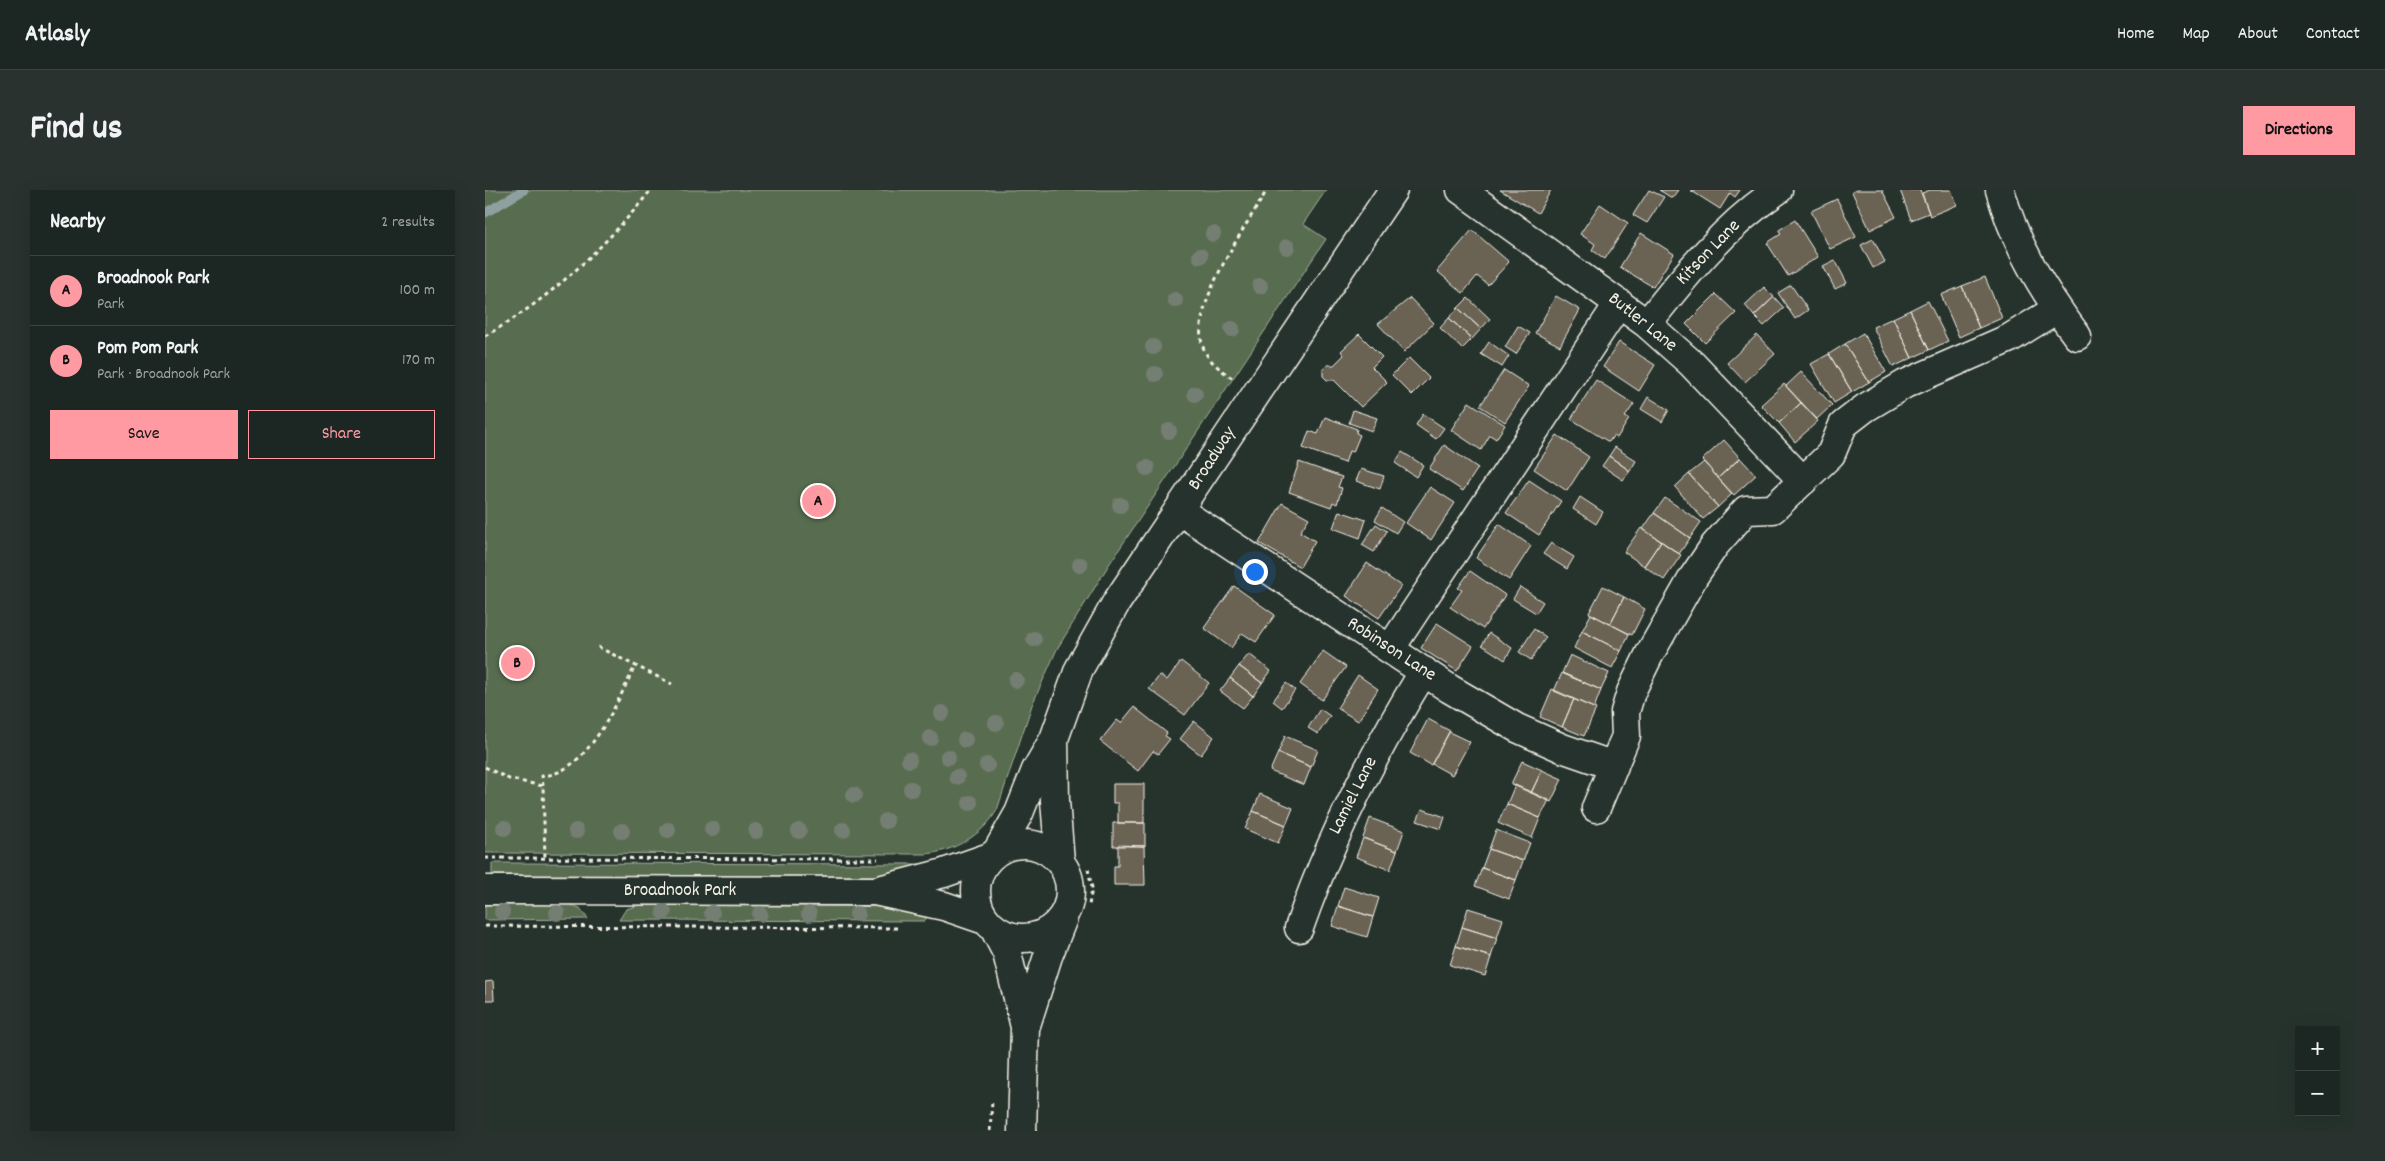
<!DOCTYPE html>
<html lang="en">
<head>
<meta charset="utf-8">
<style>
	body { margin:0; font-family:Dekko,sans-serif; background:#29322f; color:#f1f3f6 }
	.controls { position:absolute; right:15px; bottom:15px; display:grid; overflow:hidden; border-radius:0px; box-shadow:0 5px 20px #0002 }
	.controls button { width:45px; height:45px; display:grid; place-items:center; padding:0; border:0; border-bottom:1px solid #3a4340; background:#1c2622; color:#f1f3f6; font:25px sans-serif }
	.you { position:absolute; left:769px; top:381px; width:18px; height:18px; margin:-12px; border:4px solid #fff; border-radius:50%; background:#1a73e8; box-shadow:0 0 0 8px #1a73e833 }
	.badge { display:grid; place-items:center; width:32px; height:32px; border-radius:50%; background:#ff9aa2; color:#111; font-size:16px; font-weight:700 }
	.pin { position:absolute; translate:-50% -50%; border:2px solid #fff; box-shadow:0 1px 5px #0006 }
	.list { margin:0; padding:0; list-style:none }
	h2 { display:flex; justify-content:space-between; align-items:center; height:65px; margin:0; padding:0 20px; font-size:21px }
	h2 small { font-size:16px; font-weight:400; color:#a0a5a5 }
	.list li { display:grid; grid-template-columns:32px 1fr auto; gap:15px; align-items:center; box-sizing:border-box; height:70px; padding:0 20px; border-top:1px solid #3a4340 }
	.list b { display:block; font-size:19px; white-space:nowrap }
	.list p { margin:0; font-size:16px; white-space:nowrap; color:#a0a5a5 }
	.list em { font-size:16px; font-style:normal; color:#a0a5a5 }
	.actions { display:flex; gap:10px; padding:15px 20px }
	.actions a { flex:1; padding:11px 0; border:1px solid #ff9aa2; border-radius:0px; text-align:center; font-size:18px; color:#ff9aa2 }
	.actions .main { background:#ff9aa2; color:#111 }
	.map { position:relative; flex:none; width:1870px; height:941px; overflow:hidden; border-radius:0px }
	header { display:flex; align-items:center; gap:30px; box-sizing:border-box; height:70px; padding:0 25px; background:#1c2622; border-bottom:1px solid #3a4340 }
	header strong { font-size:24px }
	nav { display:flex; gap:28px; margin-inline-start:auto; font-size:18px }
	.intro { display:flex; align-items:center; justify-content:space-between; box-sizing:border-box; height:120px; padding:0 30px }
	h1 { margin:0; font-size:35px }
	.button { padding:12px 22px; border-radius:0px; background:#ff9aa2; color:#111; font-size:18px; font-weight:700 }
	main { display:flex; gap:30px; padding:0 30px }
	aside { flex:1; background:#1c2622; border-radius:0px; box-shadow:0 5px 20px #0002 }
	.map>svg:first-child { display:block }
	.green { fill:#586c50; stroke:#a6ae9c }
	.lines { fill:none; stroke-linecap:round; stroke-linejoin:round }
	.stream { stroke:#8ea1a0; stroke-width:9 }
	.building { fill:#6a6252; stroke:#f4f1e8 }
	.minor-casing { stroke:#f4f1e8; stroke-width:31 }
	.path { stroke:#f4f1e8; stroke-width:3; stroke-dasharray:4 4; stroke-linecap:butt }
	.minor { stroke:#26332d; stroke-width:28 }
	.tree { fill:#757e72 }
	.labels { text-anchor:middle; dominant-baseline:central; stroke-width:4; stroke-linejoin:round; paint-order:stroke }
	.street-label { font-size:19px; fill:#f4f1e8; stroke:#26332d }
</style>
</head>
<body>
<header>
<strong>Atlasly</strong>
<nav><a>Home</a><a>Map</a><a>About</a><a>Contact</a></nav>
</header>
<div class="intro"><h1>Find us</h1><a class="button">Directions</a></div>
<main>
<aside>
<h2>Nearby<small>2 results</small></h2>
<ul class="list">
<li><span class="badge">A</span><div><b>Broadnook Park</b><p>Park</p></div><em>100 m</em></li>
<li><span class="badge">B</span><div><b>Pom Pom Park</b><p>Park · Broadnook Park</p></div><em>170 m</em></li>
</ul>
<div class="actions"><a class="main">Save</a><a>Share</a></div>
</aside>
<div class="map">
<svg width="1870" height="941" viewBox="0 0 1870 941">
	<rect width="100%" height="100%" fill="#26332d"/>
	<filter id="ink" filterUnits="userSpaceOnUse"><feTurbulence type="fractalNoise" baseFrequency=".02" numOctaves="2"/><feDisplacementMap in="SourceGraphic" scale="10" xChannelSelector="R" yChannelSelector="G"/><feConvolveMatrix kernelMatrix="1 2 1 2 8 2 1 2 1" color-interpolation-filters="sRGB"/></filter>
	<g filter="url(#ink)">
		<!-- green -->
		<path class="green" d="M0,0h841l-23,34 23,15 -218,327 -51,83 -25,56 -35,105c-14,25 -44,42 -72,44l-440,-1z
			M7,673l435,1 -44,12h-11l-380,-1z
			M83,714l12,4 8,11 -103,1v-15z
			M155,715l289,2 1,7 -6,7 -305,-1 7,-11z"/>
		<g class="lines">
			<!-- stream -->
			<path class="stream" d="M0,23l39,-23"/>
		</g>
		<!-- building -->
		<path class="building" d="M1015,0h51l-13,23z
			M1164,0l15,7 -17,26 -14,-8z
			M1174,0h19l-6,8z
			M1205,0h50l-5,7 -5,-4 -10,16z
			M1371,0h26l14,27 -26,13 -18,-38z
			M1415,0h20l9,23 -18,7z
			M1445,0h21l6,15 -27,11 -8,-23z
			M1352,9l19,38 -26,12 -19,-38z
			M1115,14l28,19 -23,36 -13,-9 3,-6 -15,-10z
			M1310,30l23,37 -30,19 -21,-33 14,-9 -2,-4z
			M987,40l37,32 -21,23 -11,-9 -14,17 -26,-22z
			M1156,43l33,21 -21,33 -33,-20z
			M1388,49l12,23 -12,6 -12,-23z
			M1350,70l12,23 -12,6 -12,-23z
			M1500,87l17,41 -23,10 -17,-42z
			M1306,95l17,25 -13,9 -17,-26z
			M1477,96l17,42 -20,9 -18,-42z
			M1279,97l10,10 -20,19 -9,-11z
			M1231,104l20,19 -31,30 -19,-19z
			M1071,106l24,14 -20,36 -25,-13z
			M1289,107l10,11 -20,18 -10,-10z
			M925,108l24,25 -30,29 -26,-28z
			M983,108l22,21 -9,10 -23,-21z
			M1443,111l20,40 -19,9 -19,-40z
			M973,118l23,21 -9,10 -23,-21z
			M1425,120l19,40 -17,8 -19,-40z
			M964,128l23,21 -10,10 -22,-21z
			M1408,128l19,40 -19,9 -20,-40z
			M1033,136l12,7 -14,21 -11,-7z
			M1378,143l23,39 -17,10 -24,-38z
			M874,144l23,23 -10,10 15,15 -26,25 -27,-27h-7l-4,-4v-7l4,-4h7l10,-10 -3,-4z
			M1272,145l18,19 -30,28 -18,-19z
			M1004,152l20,14 -7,11 -21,-13z
			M1134,152l36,23 -16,26 -36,-24z
			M1360,154l24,38 -17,10 -23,-38z
			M1344,164l23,38 -18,11 -23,-39z
			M924,168l20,20 -17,17 -20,-20z
			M1019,180l25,16 -24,36 -25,-16z
			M1316,182l31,33 -15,14 -31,-33z
			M1111,190l38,24 -9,13 4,2 -12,19 -4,-2 -4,6 -38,-23z
			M1299,194l17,19 -22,20 -18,-18z
			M1163,207l21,13 -7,12 -21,-13z
			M984,212l36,23 -9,14 -6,-4 -9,15 -30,-20z
			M1316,213l17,18 -23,21 -16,-19z
			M868,220l24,8 -5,13 -23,-8z
			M938,224l21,14 -8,11 -20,-14z
			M840,227l32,12 -1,4 4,2 -7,17 -4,-1 -4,12 -42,-15 6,-17 9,3z
			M1072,245l32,22 -22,34 -33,-22z
			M1239,250l16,18 -22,20 -16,-18z
			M959,255l34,23 -15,23 -34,-22z
			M1130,257l21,14 -6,10 -21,-15z
			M917,262l21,13 -7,12 -21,-14z
			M1124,266l21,15 -7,9 -21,-14z
			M1255,268l16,17 -22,20 -16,-17z
			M814,272l43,15 -4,10 4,1 -5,16 -4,-2 -2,5 -42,-15z
			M1219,272l28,32 -14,13 -29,-33z
			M876,279l23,7 -4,13 -24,-8z
			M1204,284l29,33 -15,12 -28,-32z
			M1044,290l32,21 -22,34 -33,-22z
			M945,297l25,16 -24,37 -25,-17z
			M1095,307l23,15 -7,12 -23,-15z
			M1180,308l36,24 -11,16 -36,-25z
			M797,313l27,15 -9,14 15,9 -15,26 -41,-24z
			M897,318l21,14 -7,11 -21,-13z
			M854,321l27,9 -6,18 -27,-10z
			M1169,323l36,25 -11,16 -36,-25z
			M891,334l11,7 -13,21 -12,-7z
			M1014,334l32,22 -22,34 -33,-22z
			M1156,338l20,13 -17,25 -20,-14z
			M1176,351l20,14 -17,25 -20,-14z
			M1066,353l23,14 -7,12 -24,-15z
			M882,373l34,23 -22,32 -33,-22z
			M985,381l35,24 -22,34 -33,-22 12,-17 -4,-2z
			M749,396l41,29 -19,27 -14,-9 -11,15 -27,-20z
			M1118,396l21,11 -14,27 -21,-11z
			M1035,397l23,15 -7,11 -23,-14z
			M1139,407l21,12 -13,26 -22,-11z
			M1106,424l38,20 -8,17 -39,-20z
			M952,433l36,23 -16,25 -36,-23z
			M1049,439l12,8 -15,23 -12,-8z
			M1097,441l39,20 -9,17 -38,-20z
			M1004,443l23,15 -7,12 -23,-15z
			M838,461l23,16 -24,33 -22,-16z
			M764,464l22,17 -9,12 -23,-17z
			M1085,465l39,18 -8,17 -39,-17z
			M696,471l28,22 -24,32 -36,-26 11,-14 7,5z
			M754,476l23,17 -9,13 -23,-18z
			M1077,483l39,17 -7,18 -40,-17z
			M873,485l20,14 -20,32 -21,-13z
			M745,488l23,18 -10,12 -23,-17z
			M801,493l9,7 -13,18 -9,-7z
			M1067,499l22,10 -12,28 -22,-10z
			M1089,509l22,10 -12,27 -22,-9z
			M649,517l33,26 -2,3 5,3 -12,15 -5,-3 -15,20 -38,-30 17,-21 4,3z
			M835,519l10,7 -12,18 -10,-6z
			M943,529l22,12 -19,34 -21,-12z
			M709,531l20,16 -13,18 -21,-16z
			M964,542l21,10 -18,33 -20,-11z
			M800,546l33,14 -7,17 -33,-14z
			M793,563l33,14 -7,18 -34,-14z
			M1037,571l20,9 -11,23 -20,-9z
			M1057,580l20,9 -11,23 -20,-9z
			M628,594h31v39h-26v-20h-5z
			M1030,595l34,15 -9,18 -33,-14z
			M775,604l33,14 -7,17 -33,-14z
			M1022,614l33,14 -8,20 -34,-15z
			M937,619l23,8 -4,12 -24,-8z
			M768,621l33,14 -8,18 -33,-14z
			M885,628l34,13 -7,20 -34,-13z
			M628,633h32v23h-32z
			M1011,640l34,13 -7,18 -34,-12z
			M878,648l34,13 -7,19 -34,-13z
			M633,655l26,1 1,39h-31v-19h4z
			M1004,659l34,12 -7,19 -34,-12z
			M997,678l34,12 -7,19 -34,-13z
			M859,697l35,11 -6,19 -35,-11z
			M853,716l35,11 -6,20 -35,-11z
			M983,718l35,11 -6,19 -35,-11z
			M977,737l35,11 -6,19 -35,-11z
			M971,756l35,11 -6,19 -35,-11z
			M8,791l1,19h-9v-18z"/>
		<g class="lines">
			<!-- minor casing -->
			<g class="minor-casing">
				<path id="minor" d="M976,0l186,134 45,40 111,117
					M1515,0c16,56 42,99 77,146
					M1162,134c38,-49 79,-99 131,-134
					M695,321l270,178 67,39 45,20 52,18
					M905,459l229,-346
					M569,549l1,62 5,60
					M1111,618l30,-72 -1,-24 6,-20 18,-37 45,-79 21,-31 31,-35 27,-1 58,-55 12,-29 22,-17 40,-24 105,-46 47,-29
					M491 701a47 47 0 1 1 94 0a47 47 0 1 1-94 0Z
					M513,660l21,-37 17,-43 18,-31 25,-70 37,-66 277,-413
					M0,700l390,1 69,15 41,14
					M394,700l65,-17 46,-16
					M814,738c32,-92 74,-174 125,-257
					M510,740l12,23 18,74 -3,104
					M541,835l22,-69 15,-38"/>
			</g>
			<!-- path -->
			<path class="path" d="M0,146c64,-36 120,-89 166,-146
				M747,188c-11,-8 -24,-17 -29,-31 -15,-40 44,-122 64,-157
				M113,457l74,37
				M0,577l24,12 34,7 2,72
				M58,596l-1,-10c45,-2 76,-75 93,-110
				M0,668l393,1
				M603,679l4,19 -3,17
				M0,736l414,2
				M505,941l2,-30"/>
			<!-- minor -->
			<use href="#minor" class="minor"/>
		</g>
		<!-- trees -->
		<g class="tree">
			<circle cx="728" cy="44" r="8"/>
			<circle cx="802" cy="57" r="8"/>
			<circle cx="715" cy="66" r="8"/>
			<circle cx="775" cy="96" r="8"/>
			<circle cx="690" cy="110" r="8"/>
			<circle cx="747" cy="139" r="8"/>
			<circle cx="668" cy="157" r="8"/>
			<circle cx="670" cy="184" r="8"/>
			<circle cx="710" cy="204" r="8"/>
			<circle cx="684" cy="241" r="8"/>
			<circle cx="662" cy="278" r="8"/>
			<circle cx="635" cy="315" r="8"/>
			<circle cx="595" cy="375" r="8"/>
			<circle cx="549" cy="449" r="8"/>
			<circle cx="531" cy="490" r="8"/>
			<circle cx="457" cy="523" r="8"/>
			<circle cx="511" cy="533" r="8"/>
			<circle cx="445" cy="548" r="8"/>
			<circle cx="480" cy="550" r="8"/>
			<circle cx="463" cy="567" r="8"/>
			<circle cx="424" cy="570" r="8"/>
			<circle cx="502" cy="575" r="8"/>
			<circle cx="472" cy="587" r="8"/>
			<circle cx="426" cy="599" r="8"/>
			<circle cx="369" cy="605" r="8"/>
			<circle cx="485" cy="613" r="8"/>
			<circle cx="401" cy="631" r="8"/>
			<circle cx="19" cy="638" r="8"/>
			<circle cx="227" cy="639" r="8"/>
			<circle cx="183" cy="640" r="8"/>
			<circle cx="358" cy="640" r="8"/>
			<circle cx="91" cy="641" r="8"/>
			<circle cx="137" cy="641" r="8"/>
			<circle cx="271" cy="641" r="8"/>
			<circle cx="314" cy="641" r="8"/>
			<circle cx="17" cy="722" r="8"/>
			<circle cx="179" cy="722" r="8"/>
			<circle cx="72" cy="723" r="8"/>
			<circle cx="227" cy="723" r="8"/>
			<circle cx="275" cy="724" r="8"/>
			<circle cx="324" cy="724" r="8"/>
			<circle cx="372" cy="724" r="8"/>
		</g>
	</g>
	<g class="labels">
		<!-- street labels -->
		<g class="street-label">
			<text transform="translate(1224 63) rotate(-46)">Kitson Lane</text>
			<text transform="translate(1157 133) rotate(39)">Butler Lane</text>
			<text transform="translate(728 269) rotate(-57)">Broadway</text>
			<text transform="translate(906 460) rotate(33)">Robinson Lane</text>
			<text transform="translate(869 606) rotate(-63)">Lamiel Lane</text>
			<text x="195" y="701">Broadnook Park</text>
		</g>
	</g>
</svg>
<div class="controls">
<button>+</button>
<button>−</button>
</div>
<div class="you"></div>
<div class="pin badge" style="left:333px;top:311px">A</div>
<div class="pin badge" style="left:32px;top:473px">B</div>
</div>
</main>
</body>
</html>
